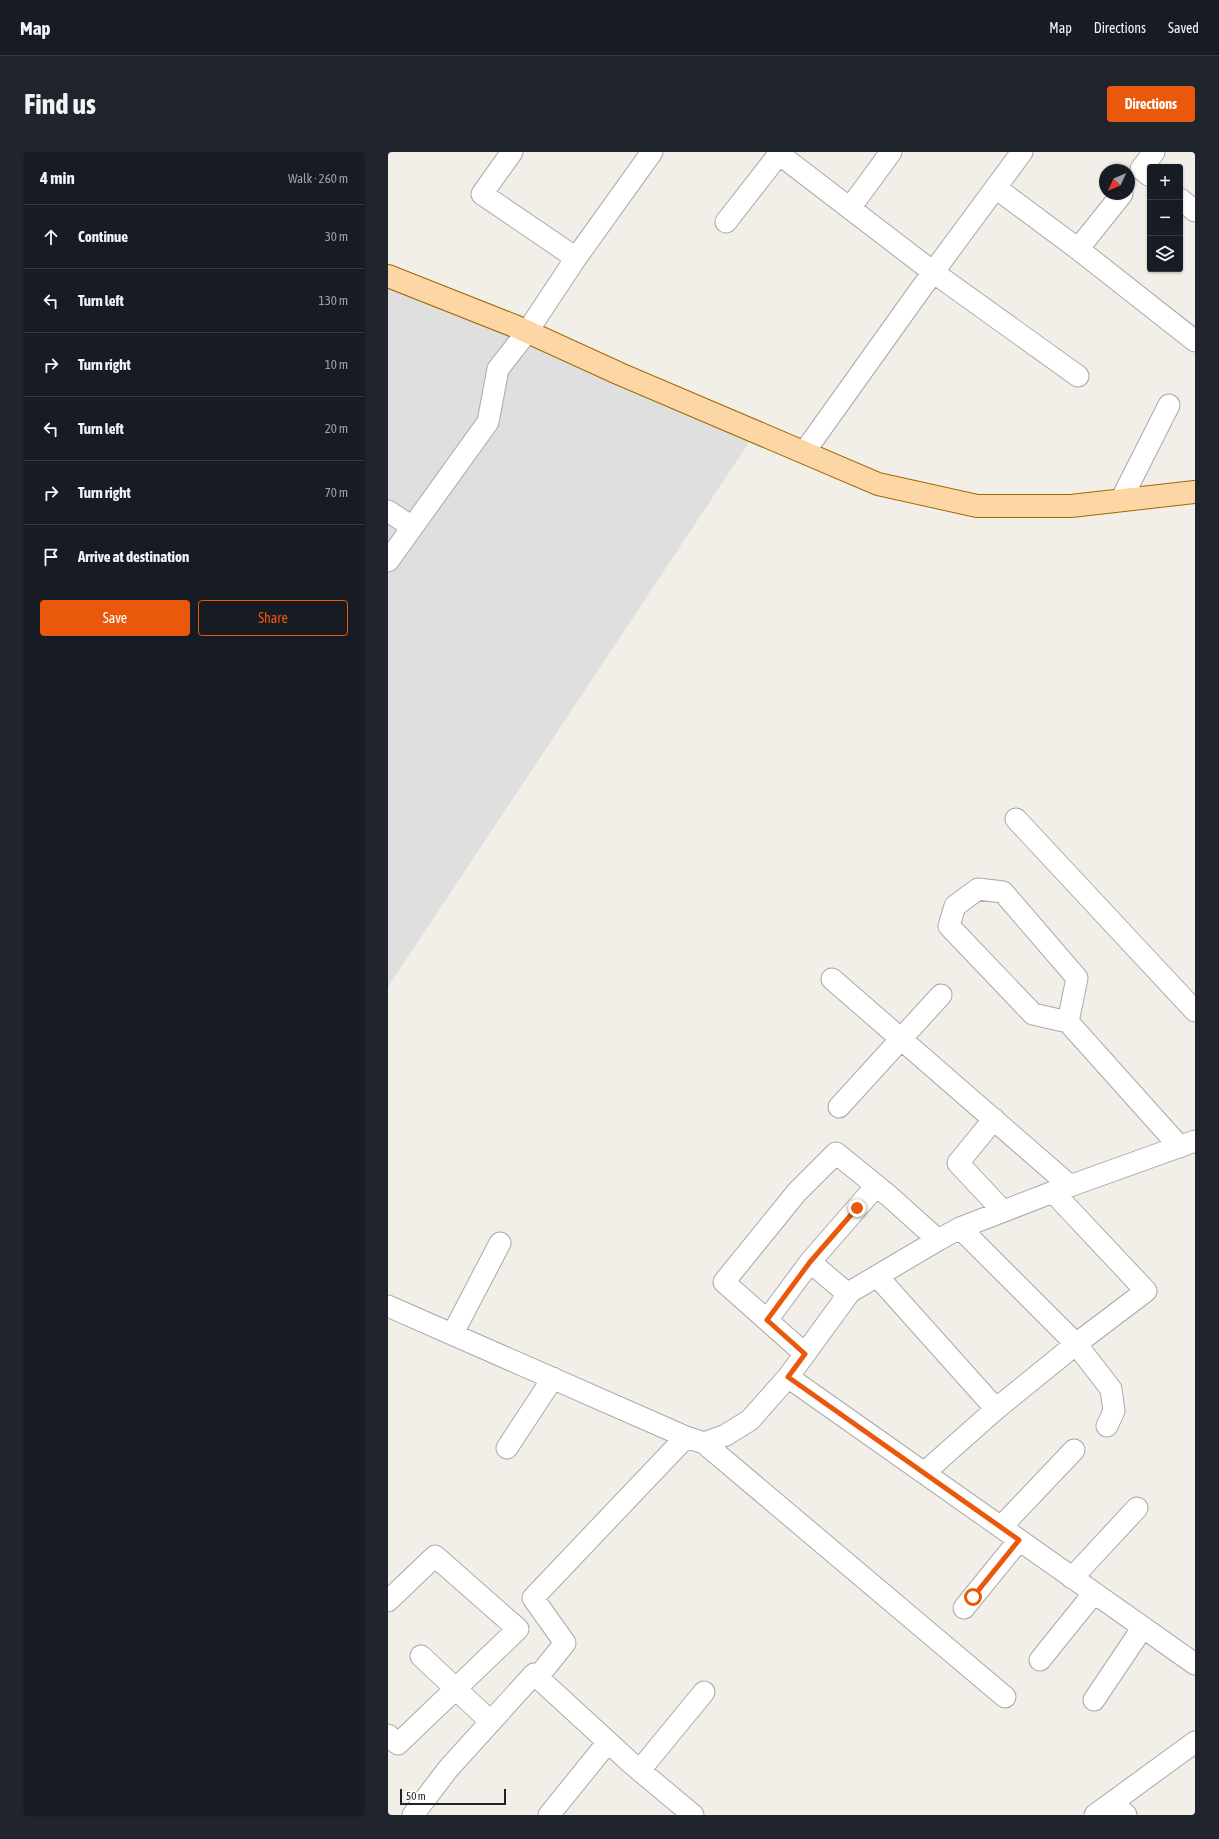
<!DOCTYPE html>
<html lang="en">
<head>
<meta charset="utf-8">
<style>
	body { margin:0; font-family:"Asap Condensed",sans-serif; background:#20242c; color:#f1f3f6 }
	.controls { position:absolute; right:12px; top:12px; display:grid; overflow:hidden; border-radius:4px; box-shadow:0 1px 3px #0004 }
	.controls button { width:36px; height:36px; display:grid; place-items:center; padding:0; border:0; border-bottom:1px solid #363941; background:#171b24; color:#f1f3f6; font:20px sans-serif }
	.compass { position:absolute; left:711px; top:12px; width:36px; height:36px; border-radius:50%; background:#171b24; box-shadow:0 1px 3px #0004; rotate:226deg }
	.scale { position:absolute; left:12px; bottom:10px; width:106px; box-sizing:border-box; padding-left:4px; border:2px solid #222; border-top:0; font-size:11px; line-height:14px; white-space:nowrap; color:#222; -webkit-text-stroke:3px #fff; paint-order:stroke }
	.stop { position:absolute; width:12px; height:12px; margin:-9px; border:3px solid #ea580c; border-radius:50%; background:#fff }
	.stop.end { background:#ea580c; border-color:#fff; box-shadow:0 1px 4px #0008 }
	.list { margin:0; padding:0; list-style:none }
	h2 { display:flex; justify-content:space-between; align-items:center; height:52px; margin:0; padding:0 16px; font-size:17px }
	h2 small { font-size:13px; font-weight:400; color:#9ea1a6 }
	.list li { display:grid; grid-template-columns:26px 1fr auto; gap:12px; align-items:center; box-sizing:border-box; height:64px; padding:0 16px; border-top:1px solid #363941 }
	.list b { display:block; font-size:15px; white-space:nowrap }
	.list em { font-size:13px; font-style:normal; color:#9ea1a6 }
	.actions { display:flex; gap:8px; padding:12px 16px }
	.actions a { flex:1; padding:9px 0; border:1px solid #ea580c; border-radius:4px; text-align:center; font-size:14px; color:#ea580c }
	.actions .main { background:#ea580c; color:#fff }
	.icon { flex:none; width:22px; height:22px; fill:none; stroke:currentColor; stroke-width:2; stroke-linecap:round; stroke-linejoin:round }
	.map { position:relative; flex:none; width:807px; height:1663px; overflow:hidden; border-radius:4px }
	header { display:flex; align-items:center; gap:24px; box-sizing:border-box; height:56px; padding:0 20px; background:#171b24; border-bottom:1px solid #363941 }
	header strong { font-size:19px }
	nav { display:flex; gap:22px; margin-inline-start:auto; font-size:14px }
	.intro { display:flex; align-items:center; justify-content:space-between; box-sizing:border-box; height:96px; padding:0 24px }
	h1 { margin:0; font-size:28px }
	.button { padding:10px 18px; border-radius:4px; background:#ea580c; color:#fff; font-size:14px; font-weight:700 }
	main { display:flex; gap:24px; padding:0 24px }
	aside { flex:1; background:#171b24; border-radius:4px; box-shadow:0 1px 3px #0004 }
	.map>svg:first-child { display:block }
	.residential { fill:#e0dfdf }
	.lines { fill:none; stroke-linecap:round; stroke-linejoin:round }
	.minor-casing { stroke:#a9a9a9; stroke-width:23 }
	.major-casing { stroke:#a06b00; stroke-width:24 }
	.minor { stroke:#fff; stroke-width:21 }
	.major { stroke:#fcd6a4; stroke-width:22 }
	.route { stroke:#ea580c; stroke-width:5 }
</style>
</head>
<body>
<header>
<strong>Map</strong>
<nav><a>Map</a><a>Directions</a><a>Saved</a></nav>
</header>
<div class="intro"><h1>Find us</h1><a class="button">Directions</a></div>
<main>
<aside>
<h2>4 min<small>Walk · 260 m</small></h2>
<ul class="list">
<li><svg class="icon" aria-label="ahead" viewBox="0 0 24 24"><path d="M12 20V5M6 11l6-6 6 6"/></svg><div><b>Continue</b></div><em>30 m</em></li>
<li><svg class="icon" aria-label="left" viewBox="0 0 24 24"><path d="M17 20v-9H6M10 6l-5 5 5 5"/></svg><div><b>Turn left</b></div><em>130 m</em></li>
<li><svg class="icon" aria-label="right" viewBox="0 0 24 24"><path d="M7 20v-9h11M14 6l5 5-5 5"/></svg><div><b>Turn right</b></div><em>10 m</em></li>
<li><svg class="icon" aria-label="left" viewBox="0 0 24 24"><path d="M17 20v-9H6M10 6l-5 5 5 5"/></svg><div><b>Turn left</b></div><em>20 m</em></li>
<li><svg class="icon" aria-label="right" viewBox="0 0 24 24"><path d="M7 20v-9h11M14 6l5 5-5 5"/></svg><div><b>Turn right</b></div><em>70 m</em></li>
<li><svg class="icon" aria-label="arrive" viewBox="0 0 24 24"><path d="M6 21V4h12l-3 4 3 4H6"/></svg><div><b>Arrive at destination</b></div></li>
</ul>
<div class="actions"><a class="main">Save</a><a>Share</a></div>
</aside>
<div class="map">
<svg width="807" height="1663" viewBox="0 0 807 1663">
	<rect width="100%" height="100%" fill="#f2efe9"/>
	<!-- residential -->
	<path class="residential" d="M0,129l368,151 -368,555z"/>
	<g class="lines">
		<!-- minor casing -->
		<g class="minor-casing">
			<path id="minor" d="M124,0l-30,42 94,64
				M393,0l-2,2 154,118 145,104
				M762,24l-9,-7 13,-17
				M608,36l82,61
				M734,42l-44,55 117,92
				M792,47l15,12
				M462,56l41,-56
				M338,70l53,-68
				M417,299l115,-161 102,-138
				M733,348l48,-95
				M0,359l24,16
				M0,409l100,-139 10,-53 29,-37 49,-74 76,-106
				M628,667l179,192
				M444,827l237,206
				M680,870l9,-44 -74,-86 -25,-3 -23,17 -6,20 84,88 35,8 112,125
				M451,955l102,-112
				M606,967l-36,44 45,48
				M572,1076l116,116 35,45 3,22 -7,15
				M422,1110l38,32
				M489,1124l119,133 80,-65 70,-53 -93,-99
				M0,1154l298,131
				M379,1168l43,-58 66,-76
				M65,1181l47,-90
				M417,1202l-81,-72 73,-90 39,-39 53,43 49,44
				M400,1225l407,287
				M316,1291l301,254
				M119,1296l46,-70
				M536,1321l72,-64
				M613,1375l73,-77
				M684,1426l65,-70
				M0,1449l47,-45 83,73 -120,115 -10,-9
				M576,1456l55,-68
				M33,1504l70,66
				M652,1508l54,-67
				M149,1526l28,-35 -32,-45 153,-161 18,6 22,-8 24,-15 38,-43 62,-85 88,-52 22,-12 93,-36 142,-51
				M706,1548l49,-73
				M252,1618l64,-78
				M724,1651l14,12
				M25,1663l35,-46 86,-95 98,90 61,51
				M161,1663l59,-73
				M707,1663l100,-73"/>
		</g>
		<!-- major casing -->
		<g class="major-casing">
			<path id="major" d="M0,124l129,51 103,47 258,110 99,22h94l124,-14"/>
		</g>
		<!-- minor -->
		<use href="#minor" class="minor"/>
		<!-- major -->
		<use href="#major" class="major"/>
	</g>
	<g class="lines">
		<!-- route -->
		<path class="route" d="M469,1056l-47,54 -43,58 38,34 -17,23 231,163 -46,57"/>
	</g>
</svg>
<div class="controls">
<button>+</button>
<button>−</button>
<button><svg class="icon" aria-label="layers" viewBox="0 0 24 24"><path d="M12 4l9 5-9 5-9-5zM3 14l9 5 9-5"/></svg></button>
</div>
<svg class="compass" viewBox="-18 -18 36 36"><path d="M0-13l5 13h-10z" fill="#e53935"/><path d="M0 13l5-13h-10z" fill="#9ea1a6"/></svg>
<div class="scale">50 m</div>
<div class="stop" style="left:585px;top:1445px"></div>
<div class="stop end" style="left:469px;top:1056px"></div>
</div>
</main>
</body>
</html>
